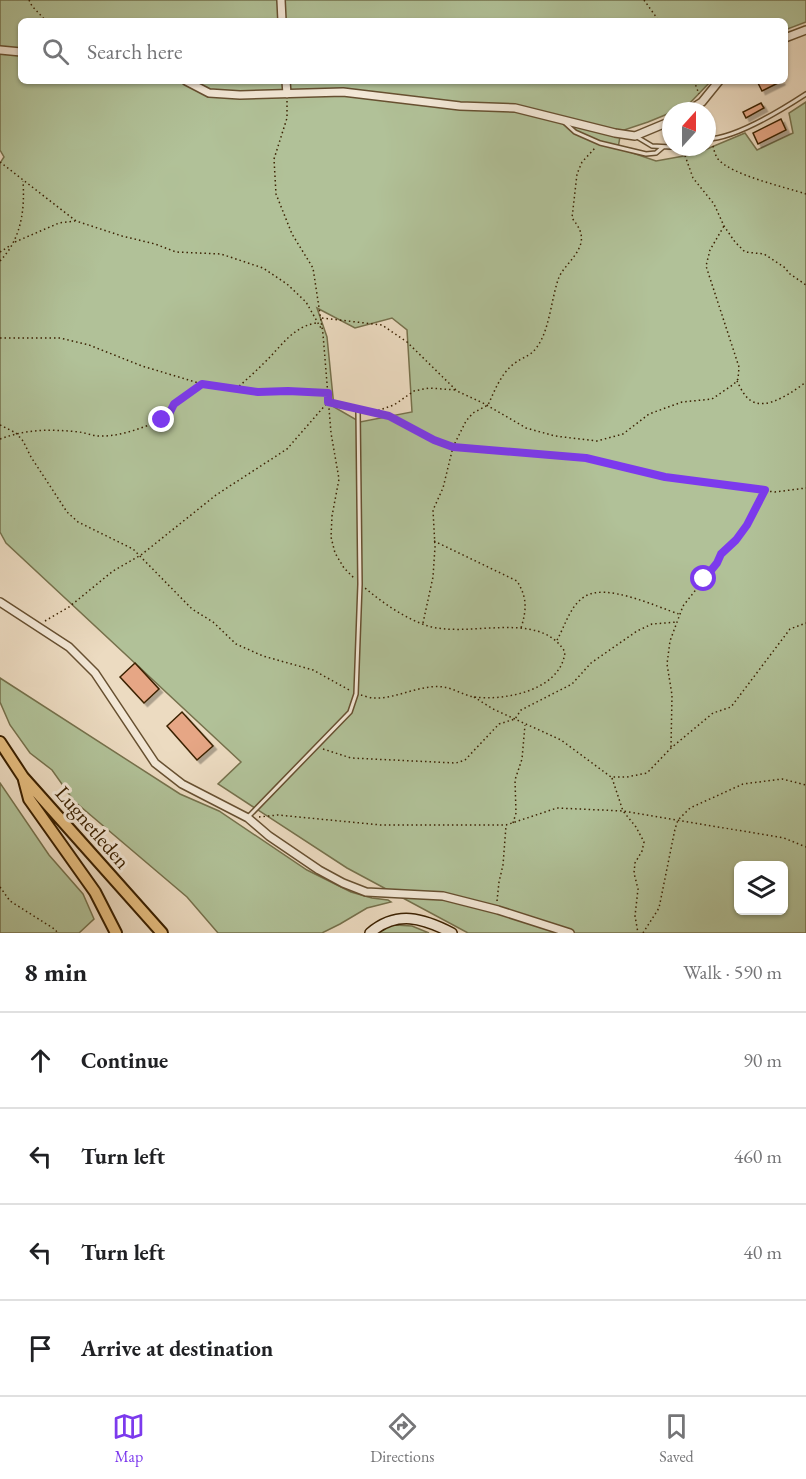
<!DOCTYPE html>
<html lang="en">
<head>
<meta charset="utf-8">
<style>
	body { margin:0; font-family:"EB Garamond",serif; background:#f6f6f6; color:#202124 }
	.controls { position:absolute; right:18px; bottom:18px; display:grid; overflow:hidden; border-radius:9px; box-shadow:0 2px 4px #0004 }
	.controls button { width:54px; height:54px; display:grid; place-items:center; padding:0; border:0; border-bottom:2px solid #e0e0e0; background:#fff; color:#202124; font:30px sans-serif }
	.compass { position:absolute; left:662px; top:102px; width:54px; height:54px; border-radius:50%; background:#fff; box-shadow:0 2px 4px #0004; rotate:21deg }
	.stop { position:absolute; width:18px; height:18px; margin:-14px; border:4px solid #7c3aed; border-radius:50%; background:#fff }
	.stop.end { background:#7c3aed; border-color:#fff; box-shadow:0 2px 6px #0008 }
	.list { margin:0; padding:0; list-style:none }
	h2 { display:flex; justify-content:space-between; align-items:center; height:78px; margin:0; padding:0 24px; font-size:26px }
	h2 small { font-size:20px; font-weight:400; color:#757577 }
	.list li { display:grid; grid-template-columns:39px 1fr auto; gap:18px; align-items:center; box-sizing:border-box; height:96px; padding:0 24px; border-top:2px solid #e0e0e0 }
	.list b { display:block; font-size:22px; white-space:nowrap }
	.list em { font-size:20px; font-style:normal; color:#757577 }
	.icon { flex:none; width:33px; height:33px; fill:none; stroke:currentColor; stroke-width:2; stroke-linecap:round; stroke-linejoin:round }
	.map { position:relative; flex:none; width:806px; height:933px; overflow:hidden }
	.search { position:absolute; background:#fff; box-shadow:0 2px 4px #0004; left:18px; right:18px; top:18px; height:66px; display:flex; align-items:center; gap:15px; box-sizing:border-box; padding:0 21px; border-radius:9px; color:#757577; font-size:22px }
	.sheet { height:462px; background:#fff }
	nav { display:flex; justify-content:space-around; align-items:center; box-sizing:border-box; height:84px; border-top:2px solid #e0e0e0; background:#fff; font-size:16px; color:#757577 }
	nav a { display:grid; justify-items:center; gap:3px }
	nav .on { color:#7c3aed }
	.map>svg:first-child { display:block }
	.green { fill:#b1c198; stroke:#76714c; stroke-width:1.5; fill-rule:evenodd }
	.building { fill:#e6a685; stroke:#3b2101; stroke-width:1.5; filter:url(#shadow) }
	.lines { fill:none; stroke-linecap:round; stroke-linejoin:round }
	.service-casing { stroke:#675031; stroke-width:6 }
	.minor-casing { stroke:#675031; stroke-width:10 }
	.secondary-casing { stroke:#3b2101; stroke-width:12 }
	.trunk-casing { stroke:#3b2101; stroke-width:14 }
	.path { stroke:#3b2101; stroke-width:1.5; stroke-dasharray:1.5 3; stroke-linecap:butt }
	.service { stroke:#f3e8d7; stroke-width:3 }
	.minor { stroke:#f3e8d7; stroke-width:7 }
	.secondary { stroke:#f3e8d7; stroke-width:9 }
	.trunk { stroke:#e6be80; stroke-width:10 }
	.route { stroke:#7c3aed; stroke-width:8 }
	.labels { text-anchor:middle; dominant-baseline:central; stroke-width:6; stroke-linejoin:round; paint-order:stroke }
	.street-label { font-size:21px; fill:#3b2101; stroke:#f3e8d7 }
</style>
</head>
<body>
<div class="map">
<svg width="806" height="933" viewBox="0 0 806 933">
	<defs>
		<filter id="shadow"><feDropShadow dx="3.5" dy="3.5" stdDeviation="0" flood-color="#0004"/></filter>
	</defs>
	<rect width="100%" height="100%" fill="#ecdbc1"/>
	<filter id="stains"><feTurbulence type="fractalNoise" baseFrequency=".00333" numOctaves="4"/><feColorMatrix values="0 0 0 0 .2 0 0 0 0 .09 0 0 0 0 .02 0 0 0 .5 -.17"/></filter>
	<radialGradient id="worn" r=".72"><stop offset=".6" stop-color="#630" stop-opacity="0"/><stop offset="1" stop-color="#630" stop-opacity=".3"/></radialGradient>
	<!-- green -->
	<path class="green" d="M0,0h806v22l-21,8v-9h-764v60h690l-24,25 -39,16 -27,9 -3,17 38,13 39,-7 50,-21 12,17 36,-17 -4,-20 17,-11v831h-338l-121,-65 -129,-84 23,-22 -235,-219 -6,-11v-369l4,-6 -4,-7zM317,308l38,20 37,-10 15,12 5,82 -52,10 -26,-15 -7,-70zM738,866h46v44h-46z
		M0,678l180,116 39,17 88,59 44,22 21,6 16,2 3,2 -24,6 -27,16 -18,9h-104l-31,-36 -113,-96 -22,-31 -22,-17 -20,-28 -10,-23z
		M0,783l49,72 34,39 11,25 -15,14h-79z
		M395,925l17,1 17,7h-52l10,-6z"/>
	<!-- building -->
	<path class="building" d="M757,81h25l-20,10z
		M761,103l3,5 -18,10 -3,-6z
		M781,119l5,11 -28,14 -5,-11z
		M135,663l24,26 -15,14 -24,-26z
		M182,712l31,34 -16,14 -30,-34z"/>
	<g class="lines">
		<!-- service casing -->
		<g class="service-casing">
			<path id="service" d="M563,121l12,11 25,11 46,11 10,-1 7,-6
				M637,137l15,9 19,1
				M707,139c27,0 76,-30 99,-45
				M249,816l101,-104 6,-18 4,-110 -2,-174"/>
		</g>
		<!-- minor casing -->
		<g class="minor-casing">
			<path id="minor" d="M281,0l1,21
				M785,38l21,-8
				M0,50l21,2
				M186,81l23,12 31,2 103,-3 117,14 55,2 100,25 20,3 36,-15
				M286,81l1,13
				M688,111l14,-9 17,-21
				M0,602l69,45 26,26 60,90 27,21 66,34 21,18 50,34 24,13 23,9 77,4 55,14 72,23"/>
		</g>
		<!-- secondary casing -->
		<g class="secondary-casing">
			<path id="secondary" d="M370,933c27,-23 53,-15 82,0"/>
		</g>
		<!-- trunk casing -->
		<g class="trunk-casing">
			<path id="trunk" d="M0,742l23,35 139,156
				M24,780l5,19 66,93 21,41"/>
		</g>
		<!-- path -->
		<path class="path" d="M29,0l3,6 14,15
			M644,0l15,21
			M694,81l5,13
			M287,101v17l-13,41 2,35 16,40 21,34 10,66 8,99 8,46 -7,37 -1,21 4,16 9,15 11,11
			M713,146c1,4 2,9 5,13 13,16 67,28 88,35
			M682,147l11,31 21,26 10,22 11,16 10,10 19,2 20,13 6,7 16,11
			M0,162l76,59 46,15 33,8 21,8 45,2 42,14 24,16 19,18 16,28
			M15,242l44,-19 16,-2
			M0,252l11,-7
			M0,261c21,-22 25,-50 23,-80
			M322,318l60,7 25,17 50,49 28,13 41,24 29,8 42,5 26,-7 26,-20 33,-12 30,-3 22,-15 4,-5 1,-12 -33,-101 4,-16 14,-24
			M0,338h60l29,7 53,21 60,18
			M737,381c3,6 7,15 13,19 16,12 44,-9 56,-18
			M236,389c9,-8 19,-17 28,-26 17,-16 28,-36 52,-40
			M363,411l26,5 45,24 19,7 133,11 79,19 74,11 36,4 31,-4
			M374,412l20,-7 20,-14 15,-3 27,2
			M0,425l16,8 7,8 8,16 36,55 11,10 55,27 59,60 21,13 23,22 27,12 50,14 38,21
			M0,439c27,-10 51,-10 79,-7 8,1 16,5 24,4 19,0 41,-9 59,-16l6,-4 6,-12 28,-20 56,8 30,-1 39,2
			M434,541l83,40c10,16 10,28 4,47
			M45,621l24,-14 44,-36 28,-16 75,-60 71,-46 41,-47 24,7
			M423,623l10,-46 2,-30 -2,-37 10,-22 10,-41 13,-26 7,-8 15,-8c7,-15 13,-32 27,-42 8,-6 16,-7 22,-16 13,-18 14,-48 22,-70 6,-12 18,-20 22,-34 2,-11 -3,-17 -9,-25l5,-44 5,-12 13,-14
			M557,640c8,-14 13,-34 27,-43 21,-15 73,10 95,17
			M361,695c4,1 9,3 13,3 23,1 46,-14 69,-11 10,1 20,8 31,10 32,4 87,-7 91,-45 -26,-44 -98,-12 -140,-27 -22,-8 -42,-22 -60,-37
			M474,697l19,12 68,31 50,37h16l20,-4 24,-25 42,-35 18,-6 59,-78 16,-6
			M671,747l1,-52 -5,-31 3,-23 13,-35 34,-43 4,-9 15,-14 11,-15 18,-34
			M323,749l28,9 105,5 9,-3 34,-36 16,-5 6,-9 51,-26 19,-21 46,-32 15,-7 25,-2
			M612,778l11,33 13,16 8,15 -2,9 -7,12 -1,10 4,16 -3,27 3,17
			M259,817l19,-2 103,10h125l51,-17 66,3 161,27 22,9
			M513,823l3,-10 -1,-33 7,-21 3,-34
			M0,887l10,14 46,29 1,3
			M497,901l2,-19 4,-17 3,-39
			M643,933l16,-25 16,-79 3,-9 12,-12 53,-24 39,-5 24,6"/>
		<!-- service -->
		<use href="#service" class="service"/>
		<!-- minor -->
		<use href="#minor" class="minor"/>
		<!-- secondary -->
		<use href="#secondary" class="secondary"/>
		<!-- trunk -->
		<use href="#trunk" class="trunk"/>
	</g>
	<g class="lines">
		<!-- route -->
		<path class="route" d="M162,420l6,-4 6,-12 28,-20 56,8 30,-1 40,2v9l61,14 45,24 19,7 133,11 79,19 100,13 -18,35 -11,15 -15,14 -4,9 -13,16"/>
	</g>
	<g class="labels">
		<!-- street labels -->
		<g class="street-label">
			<text transform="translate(93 827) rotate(49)">Lugnetleden</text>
		</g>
	</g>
	<rect width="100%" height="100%" filter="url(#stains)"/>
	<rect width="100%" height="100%" fill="url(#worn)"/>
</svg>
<div class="controls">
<button><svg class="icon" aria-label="layers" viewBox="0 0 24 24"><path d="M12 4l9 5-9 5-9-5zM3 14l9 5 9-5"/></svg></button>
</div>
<svg class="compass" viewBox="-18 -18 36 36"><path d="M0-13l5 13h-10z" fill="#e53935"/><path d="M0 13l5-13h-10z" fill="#757577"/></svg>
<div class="stop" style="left:704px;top:579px"></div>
<div class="stop end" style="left:162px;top:420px"></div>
<div class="search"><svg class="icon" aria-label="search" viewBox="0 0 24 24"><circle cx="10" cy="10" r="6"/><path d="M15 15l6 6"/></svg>Search here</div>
</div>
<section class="sheet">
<h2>8 min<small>Walk · 590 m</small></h2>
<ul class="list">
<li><svg class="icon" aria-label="ahead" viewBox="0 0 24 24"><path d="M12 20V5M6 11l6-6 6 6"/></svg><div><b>Continue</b></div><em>90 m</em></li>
<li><svg class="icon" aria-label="left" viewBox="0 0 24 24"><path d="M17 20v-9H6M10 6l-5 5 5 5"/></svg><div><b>Turn left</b></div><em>460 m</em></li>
<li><svg class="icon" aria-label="left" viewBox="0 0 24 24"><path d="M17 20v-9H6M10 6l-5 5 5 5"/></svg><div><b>Turn left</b></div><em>40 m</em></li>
<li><svg class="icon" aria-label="arrive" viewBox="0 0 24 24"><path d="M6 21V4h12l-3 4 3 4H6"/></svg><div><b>Arrive at destination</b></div></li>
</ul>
</section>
<nav>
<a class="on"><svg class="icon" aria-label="map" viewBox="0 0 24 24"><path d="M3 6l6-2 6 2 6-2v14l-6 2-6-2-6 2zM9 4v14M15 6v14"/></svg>Map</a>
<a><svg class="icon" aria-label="directions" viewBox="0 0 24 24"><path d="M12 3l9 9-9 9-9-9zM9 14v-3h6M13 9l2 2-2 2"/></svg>Directions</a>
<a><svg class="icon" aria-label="saved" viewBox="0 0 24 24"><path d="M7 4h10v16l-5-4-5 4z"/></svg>Saved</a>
</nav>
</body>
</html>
